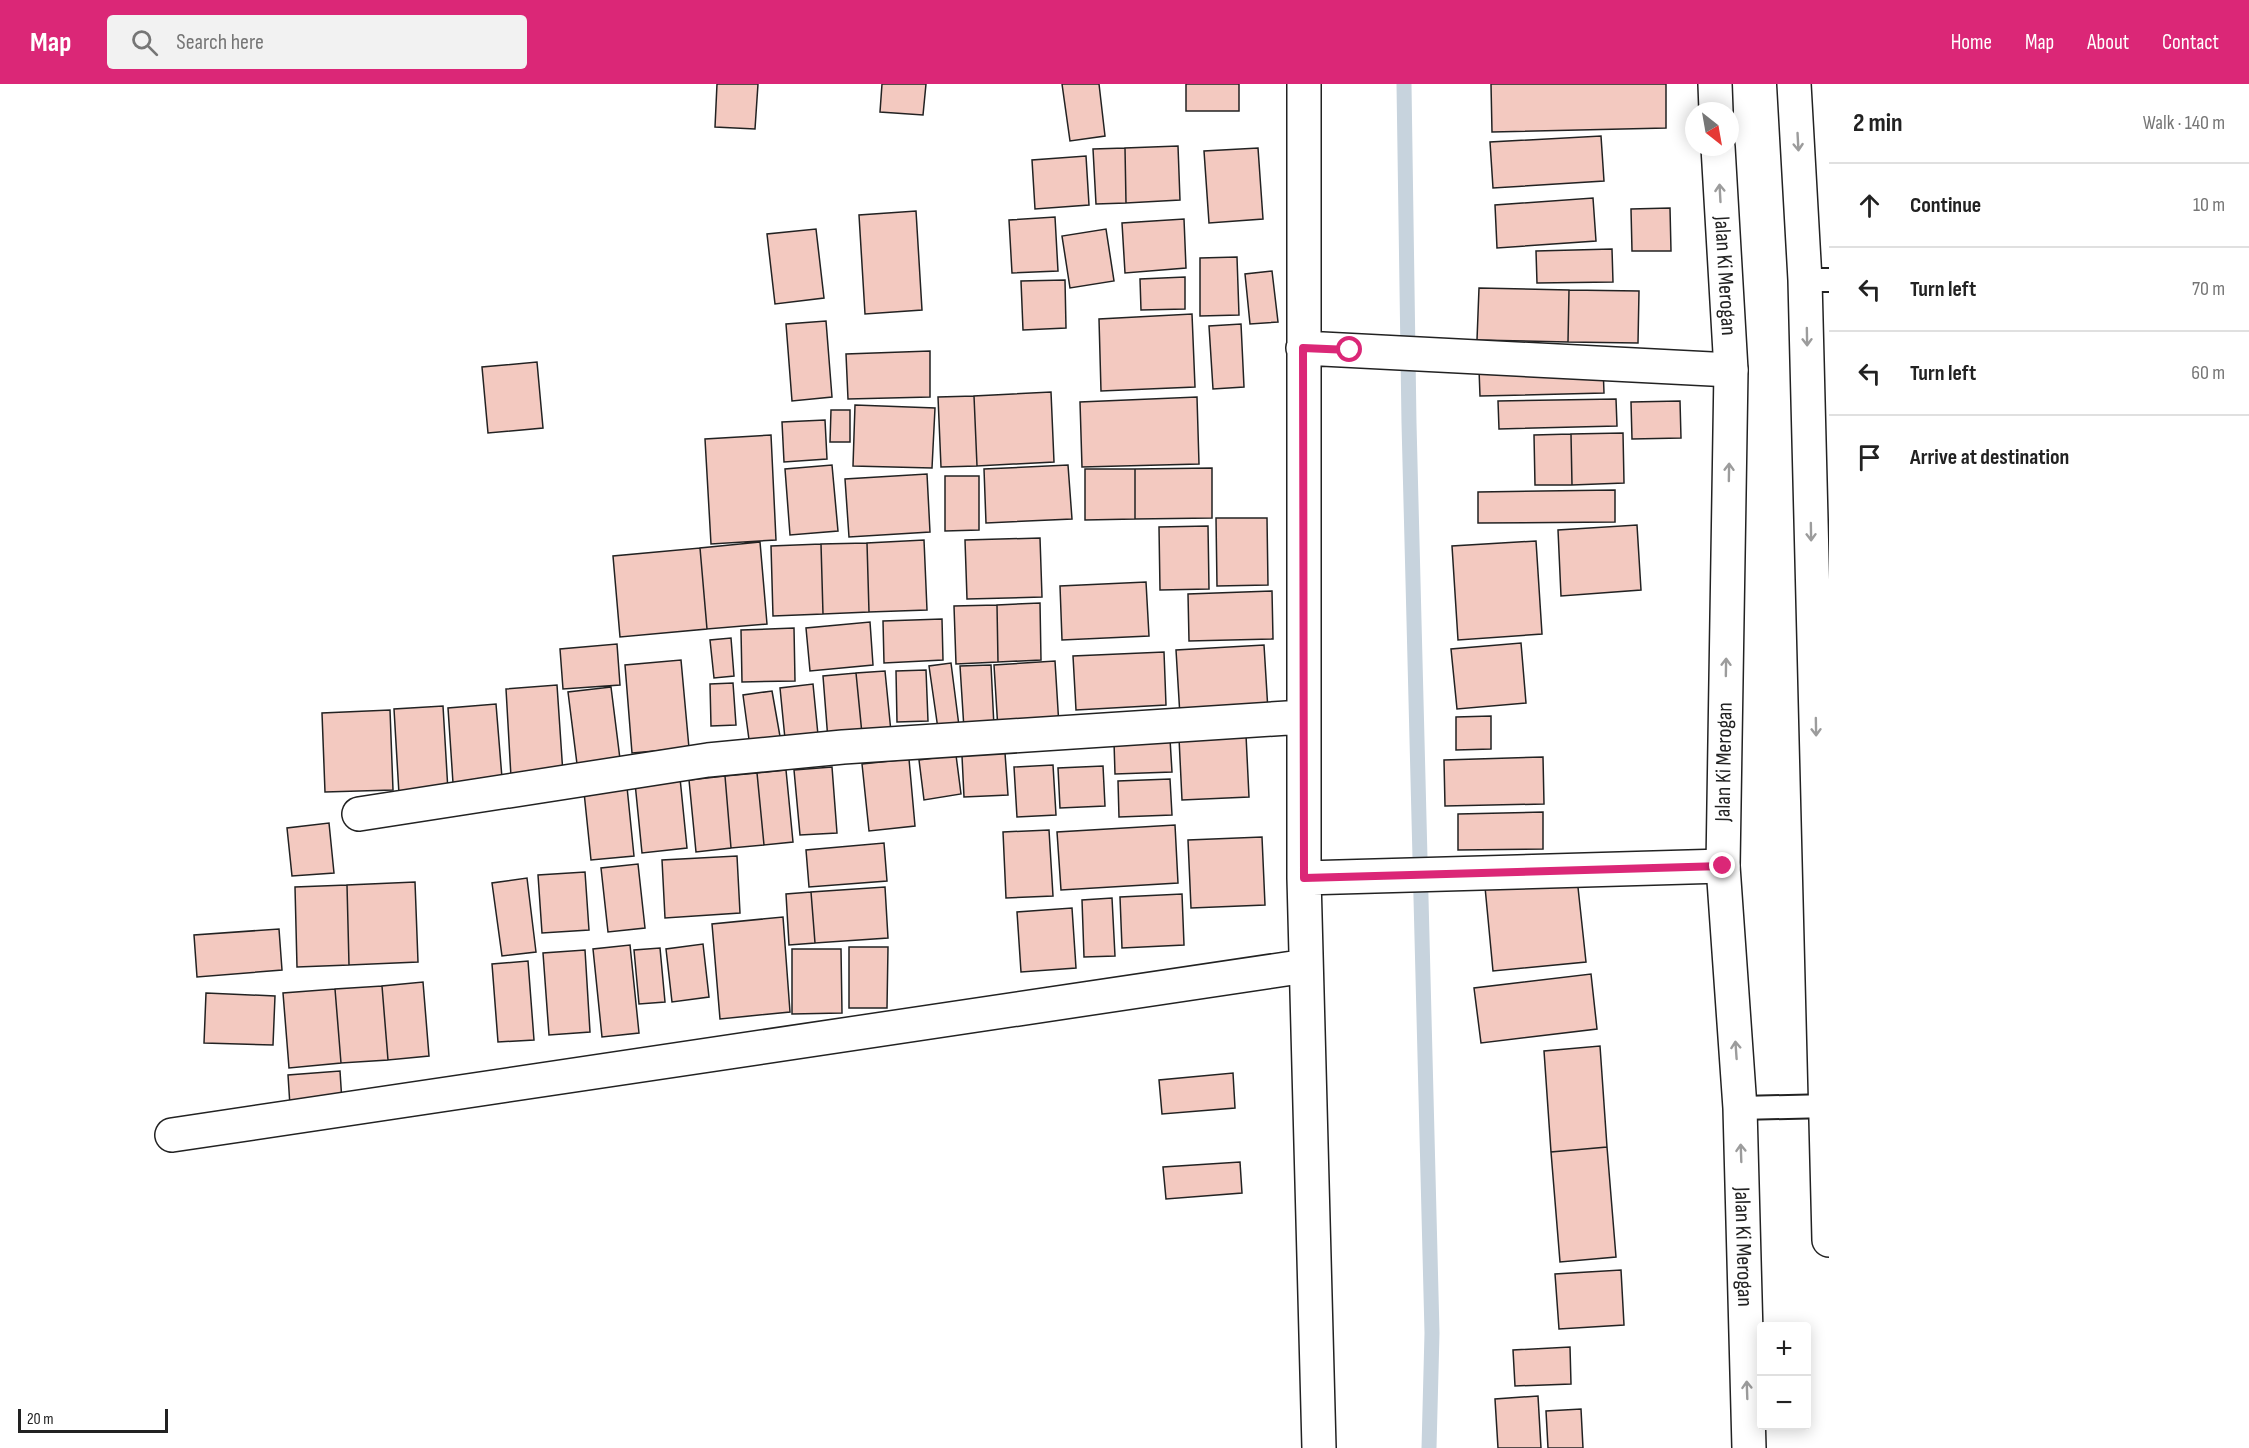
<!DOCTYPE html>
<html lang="en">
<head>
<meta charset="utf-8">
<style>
	body { margin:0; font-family:"Sofia Sans Condensed",sans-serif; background:#f2f2f2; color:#222 }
	.controls { position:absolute; right:18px; bottom:18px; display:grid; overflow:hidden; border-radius:6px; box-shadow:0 3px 15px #0003 }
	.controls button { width:54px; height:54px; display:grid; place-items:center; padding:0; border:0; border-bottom:2px solid #e0e0e0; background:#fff; color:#222; font:30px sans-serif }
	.compass { position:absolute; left:1685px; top:18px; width:54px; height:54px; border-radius:50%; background:#fff; box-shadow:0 3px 15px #0003; rotate:149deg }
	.scale { position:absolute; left:18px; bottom:15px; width:150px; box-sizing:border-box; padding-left:6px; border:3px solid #222; border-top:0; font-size:16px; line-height:21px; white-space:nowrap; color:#222; -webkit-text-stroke:4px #fff; paint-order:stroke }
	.stop { position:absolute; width:18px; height:18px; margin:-14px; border:4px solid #db2777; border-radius:50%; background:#fff }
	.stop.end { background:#db2777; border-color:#fff; box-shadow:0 2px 6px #0008 }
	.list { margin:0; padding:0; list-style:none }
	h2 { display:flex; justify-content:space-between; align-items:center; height:78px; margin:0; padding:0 24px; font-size:26px }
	h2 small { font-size:20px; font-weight:400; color:#767676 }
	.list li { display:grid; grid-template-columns:39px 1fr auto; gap:18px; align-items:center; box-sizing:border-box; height:84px; padding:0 24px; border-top:2px solid #e0e0e0 }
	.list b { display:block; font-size:22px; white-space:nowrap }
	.list em { font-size:20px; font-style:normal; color:#767676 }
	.icon { flex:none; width:33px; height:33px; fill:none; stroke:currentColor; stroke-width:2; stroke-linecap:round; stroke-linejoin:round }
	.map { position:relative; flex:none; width:1829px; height:1364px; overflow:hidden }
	header { display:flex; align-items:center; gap:36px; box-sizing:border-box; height:84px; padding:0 30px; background:#db2777; color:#fff }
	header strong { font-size:28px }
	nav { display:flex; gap:33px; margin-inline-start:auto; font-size:21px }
	.search { width:420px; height:54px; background:#f2f2f2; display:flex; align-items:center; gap:15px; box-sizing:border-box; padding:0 21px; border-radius:6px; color:#767676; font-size:22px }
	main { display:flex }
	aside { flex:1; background:#fff }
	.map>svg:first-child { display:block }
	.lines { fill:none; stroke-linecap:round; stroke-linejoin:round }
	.stream { stroke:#c7d3dd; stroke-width:15 }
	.building { fill:#f3c9c0; stroke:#222; stroke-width:1.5 }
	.service-casing { stroke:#222; stroke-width:26 }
	.minor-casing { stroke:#222; stroke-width:36 }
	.trunk-casing { stroke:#222; stroke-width:36 }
	.service { stroke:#fff; stroke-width:22 }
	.minor { stroke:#fff; stroke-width:33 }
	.trunk { stroke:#fff; stroke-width:33 }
	.oneway { stroke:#9c9c9c }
	.route { stroke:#db2777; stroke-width:8 }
	.labels { text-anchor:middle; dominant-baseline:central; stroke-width:4.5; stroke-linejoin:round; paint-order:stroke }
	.street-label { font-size:22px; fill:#222; stroke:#fff }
</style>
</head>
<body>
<header>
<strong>Map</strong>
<div class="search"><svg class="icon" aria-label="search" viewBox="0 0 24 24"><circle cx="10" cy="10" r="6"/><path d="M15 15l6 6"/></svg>Search here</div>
<nav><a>Home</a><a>Map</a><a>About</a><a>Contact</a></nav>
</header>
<main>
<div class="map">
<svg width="1829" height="1364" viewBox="0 0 1829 1364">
	<rect width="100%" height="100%" fill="#fff"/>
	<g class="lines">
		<!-- stream -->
		<path class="stream" d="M1404,0l5,339 23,910 -3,115"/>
	</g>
	<!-- building -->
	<path class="building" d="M717,0h41l-3,45 -40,-2z
		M882,0h44l-3,31 -43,-3z
		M1062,0h37l6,52 -35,5z
		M1186,0h53v27h-53z
		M1491,0h175v44l-174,4z
		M1601,52l3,45 -111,7 -3,-46z
		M1178,62l2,54 -54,3 -1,-55z
		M1125,64l1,55 -30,1 -3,-55z
		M1258,64l5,71 -54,4 -5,-72z
		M1086,72l3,49 -54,4 -3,-49z
		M1593,114l3,43 -99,7 -2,-43z
		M1670,124l1,43h-39l-1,-42z
		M916,127l6,99 -57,4 -6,-99z
		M1055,133l3,54 -46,2 -3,-53z
		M1184,135l2,49 -61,5 -3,-50z
		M816,145l8,69 -49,6 -8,-70z
		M1106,145l8,52 -44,7 -8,-52z
		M1612,165l1,33 -76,1 -1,-32z
		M1237,173l2,58 -39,1v-58z
		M1272,187l6,51 -28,2 -5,-50z
		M1185,193v32l-44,1 -1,-31z
		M1065,196l1,48 -43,2 -2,-49z
		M1479,204l90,2 -1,52 -91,-2z
		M1569,206l70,1 -1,52 -70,-1z
		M1192,230l3,73 -94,4 -2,-72z
		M826,237l6,76 -40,4 -6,-77z
		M1241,240l3,63 -31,2 -4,-63z
		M930,267v46l-82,2 -2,-45z
		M537,278l6,66 -55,5 -6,-66z
		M1603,281l1,28 -124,3 -1,-27z
		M1051,308l3,70 -77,4 -3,-70z
		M974,312l3,70 -36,1 -3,-70z
		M1197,313l2,67 -117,3 -2,-65z
		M1616,315l1,27 -118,3 -1,-28z
		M1680,317l1,37 -49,1 -1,-37z
		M855,321l80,3 -3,60 -79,-2z
		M831,326h19v32h-20z
		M825,336l2,39 -43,3 -2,-40z
		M1623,349l1,50 -52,2 -1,-51z
		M1571,350l1,51h-37l-1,-50z
		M771,351l5,105 -65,4 -6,-105z
		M832,381l6,66 -48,4 -5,-66z
		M1068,381l4,54 -86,4 -2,-54z
		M1212,384v50l-77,1v-50z
		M1085,385h50v50l-50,1z
		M927,390l3,58 -81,5 -4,-58z
		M945,392h34v54l-34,1z
		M1615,406v32l-137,1v-31z
		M1216,434h51l1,67 -51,1z
		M1637,441l4,65 -80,6 -3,-66z
		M1208,442l1,63 -49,1 -1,-63z
		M1040,454l2,59 -75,2 -2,-59z
		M924,456l3,70 -58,2 -2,-69z
		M1536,457l6,93 -84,6 -6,-94z
		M760,458l7,82 -60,5 -7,-81z
		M867,459l2,69 -46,2 -2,-70z
		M821,460l2,70 -50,2 -2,-70z
		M700,464l7,81 -87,8 -7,-81z
		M1146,498l3,54 -87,4 -2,-54z
		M1272,507l1,48 -84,2 -1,-47z
		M1040,519l1,57 -43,2 -1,-57z
		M997,521l1,57 -42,2 -2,-58z
		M942,535l1,41 -59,3 -1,-42z
		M870,538l3,43 -63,6 -4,-43z
		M794,544l1,53 -53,1 -1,-52z
		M731,554l3,38 -20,2 -4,-38z
		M1521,559l5,60 -69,6 -6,-60z
		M617,560l3,41 -57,4 -3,-40z
		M1264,561l4,66 -88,5 -4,-66z
		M1164,568l2,53 -90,5 -3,-54z
		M681,576l8,88 -57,5 -7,-88z
		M1055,577l4,65 -61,4 -4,-65z
		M951,579l8,63 -21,3 -9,-63z
		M991,581l3,62 -30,2 -4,-63z
		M926,586l2,51 -31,1 -1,-51z
		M885,587l6,61 -29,2 -6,-61z
		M856,589l6,61 -34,6 -5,-64z
		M733,599l3,42 -25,1 -1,-42z
		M813,600l6,61 -33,4 -6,-61z
		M557,601l6,89 -52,3 -5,-88z
		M611,603l10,80 -43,5 -10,-80z
		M772,607l9,51 -31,5 -7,-52z
		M496,620l6,74 -49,5 -5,-75z
		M443,622l5,85 -49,3 -5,-85z
		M390,626l3,80 -68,2 -3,-79z
		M1491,632v33l-35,1v-33z
		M1246,651l3,62 -67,3 -3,-62z
		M1170,655l2,33 -57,2 -1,-32z
		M1005,669l3,42 -44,2 -2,-41z
		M956,671l5,39 -37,6 -5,-40z
		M1543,673l1,47 -99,2 -1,-46z
		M909,675l6,67 -46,5 -7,-67z
		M1053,681l3,50 -39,2 -3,-50z
		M1103,682l2,40 -45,2 -2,-40z
		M832,683l5,66 -37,2 -6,-65z
		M786,686l7,72 -29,3 -7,-72z
		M757,689l7,72 -33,3 -6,-72z
		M725,692l6,72 -35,4 -7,-72z
		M680,694l7,70 -45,5 -7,-70z
		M1170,695l2,36 -53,2 -1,-36z
		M627,703l7,69 -43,4 -7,-68z
		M1543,728v37l-85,1v-36z
		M329,739l5,50 -42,3 -5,-48z
		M1175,741l3,58 -117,7 -4,-58z
		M1049,746l4,66 -47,2 -3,-66z
		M1262,753l3,68 -74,3 -3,-68z
		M884,759l3,38 -78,6 -3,-37z
		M737,772l3,57 -75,5 -3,-58z
		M638,780l7,64 -37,4 -7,-64z
		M585,788l4,58 -47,3 -4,-58z
		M527,794l9,74 -34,4 -10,-73z
		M1577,794l9,84 -93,9 -8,-84z
		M415,798l3,80 -69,3 -2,-80z
		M347,801l2,80 -52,2 -2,-80z
		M885,803l3,51 -73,5 -4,-51z
		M811,808l4,51 -26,2 -3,-51z
		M1182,810l2,51 -62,3 -2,-51z
		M1112,814l3,58 -31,1 -2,-57z
		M1072,824l4,60 -55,4 -4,-60z
		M783,833l7,95 -70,7 -8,-95z
		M279,845l3,41 -85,7 -3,-42z
		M703,860l6,53 -37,5 -6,-53z
		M630,861l9,88 -37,4 -9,-88z
		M849,863h39l-1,61h-38z
		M660,864l5,54 -26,2 -5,-54z
		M792,865h49l1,64 -50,1z
		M585,866l5,82 -41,3 -6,-82z
		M528,877l6,79 -36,2 -6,-78z
		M1591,890l6,55 -116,14 -7,-55z
		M423,898l6,74 -41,4 -6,-74z
		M382,902l6,74 -47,3 -6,-74z
		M335,905l6,74 -52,5 -6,-75z
		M206,909l69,3 -2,49 -69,-2z
		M1600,962l7,101 -56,5 -7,-101z
		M340,987l2,31 -52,4 -2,-31z
		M1233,989l2,35 -73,6 -3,-34z
		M1607,1063l9,110 -56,5 -9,-110z
		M1240,1078l2,31 -76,6 -3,-32z
		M1621,1186l3,55 -65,4 -4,-55z
		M1570,1263l1,37 -56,2 -2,-36z
		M1538,1312l3,52h-43l-3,-49z
		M1581,1325l2,39h-35l-2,-37z"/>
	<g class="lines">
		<!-- service casing -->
		<g class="service-casing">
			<path id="service" d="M1805,196h24
				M1740,1024l89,-2"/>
		</g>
		<!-- minor casing -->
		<g class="minor-casing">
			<path id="minor" d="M1304,0v794l15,570
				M1303,264l428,22
				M359,730l349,-54 135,-13 460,-30
				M1304,794l419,-12
				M172,1051l1134,-169"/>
		</g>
		<!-- trunk casing -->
		<g class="trunk-casing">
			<g id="trunk">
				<path d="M1715,0l1,27"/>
				<path d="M1794,0l11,196 24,960"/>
				<path id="s1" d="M1718,63l13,223 -8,496 17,242 9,340"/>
			</g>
		</g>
		<!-- service -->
		<use href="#service" class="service"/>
		<!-- minor -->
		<use href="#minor" class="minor"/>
		<!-- trunk -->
		<use href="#trunk" class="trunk"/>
	</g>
	<!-- one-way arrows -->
	<defs><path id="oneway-shaft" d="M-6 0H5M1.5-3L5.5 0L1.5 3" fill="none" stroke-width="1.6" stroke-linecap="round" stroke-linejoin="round" transform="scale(1.5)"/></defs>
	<g class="oneway">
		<use href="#oneway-shaft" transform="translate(1798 58) rotate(87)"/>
		<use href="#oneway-shaft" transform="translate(1720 109) rotate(-93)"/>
		<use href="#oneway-shaft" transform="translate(1807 253) rotate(89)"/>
		<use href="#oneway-shaft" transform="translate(1729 388) rotate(-89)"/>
		<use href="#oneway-shaft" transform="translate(1811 448) rotate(89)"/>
		<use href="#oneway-shaft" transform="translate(1726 583) rotate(-89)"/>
		<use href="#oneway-shaft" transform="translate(1816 643) rotate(89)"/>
		<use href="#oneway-shaft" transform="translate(1736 966) rotate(-94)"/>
		<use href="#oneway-shaft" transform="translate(1741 1069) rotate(-92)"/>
		<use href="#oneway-shaft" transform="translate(1747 1306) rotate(-92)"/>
	</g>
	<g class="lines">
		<!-- route -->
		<path class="route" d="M1350,266l-47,-2 1,530 419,-12"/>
	</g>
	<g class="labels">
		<!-- street labels -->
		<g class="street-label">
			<text stroke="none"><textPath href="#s1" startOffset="129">Jalan Ki Merogan</textPath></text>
			<text transform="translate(1724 678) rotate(-89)">Jalan Ki Merogan</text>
			<text stroke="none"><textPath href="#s1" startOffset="1101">Jalan Ki Merogan</textPath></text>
		</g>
	</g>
</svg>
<div class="controls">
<button>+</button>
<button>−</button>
</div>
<svg class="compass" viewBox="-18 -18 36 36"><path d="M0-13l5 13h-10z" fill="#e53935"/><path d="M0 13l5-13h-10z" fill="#767676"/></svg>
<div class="scale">20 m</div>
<div class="stop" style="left:1350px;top:266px"></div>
<div class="stop end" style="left:1723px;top:782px"></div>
</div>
<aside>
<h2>2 min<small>Walk · 140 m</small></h2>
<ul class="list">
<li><svg class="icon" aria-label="ahead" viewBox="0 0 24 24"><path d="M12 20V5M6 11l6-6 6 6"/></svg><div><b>Continue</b></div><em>10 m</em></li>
<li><svg class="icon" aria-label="left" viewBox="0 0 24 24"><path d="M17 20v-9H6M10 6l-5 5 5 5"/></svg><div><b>Turn left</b></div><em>70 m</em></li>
<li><svg class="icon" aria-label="left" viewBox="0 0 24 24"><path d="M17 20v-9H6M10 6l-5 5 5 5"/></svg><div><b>Turn left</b></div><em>60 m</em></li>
<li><svg class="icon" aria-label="arrive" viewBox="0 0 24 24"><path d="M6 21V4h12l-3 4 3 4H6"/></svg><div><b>Arrive at destination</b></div></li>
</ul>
</aside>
</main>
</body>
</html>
